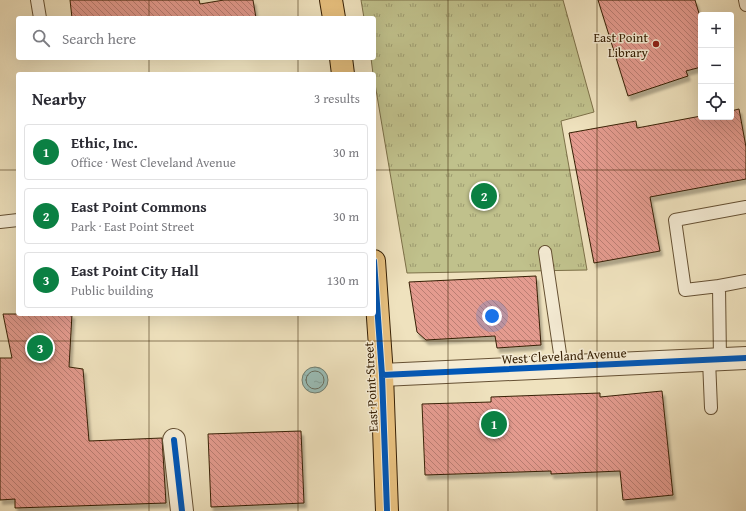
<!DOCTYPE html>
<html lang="en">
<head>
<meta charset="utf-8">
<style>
	body { margin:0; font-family:"Gentium Book Plus",serif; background:#f2f2f3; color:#2b2b33 }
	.controls { position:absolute; right:12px; top:12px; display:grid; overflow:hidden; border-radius:4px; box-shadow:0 4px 16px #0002 }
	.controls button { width:36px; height:36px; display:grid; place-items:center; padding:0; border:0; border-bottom:1px solid #e1e1e2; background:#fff; color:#2b2b33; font:20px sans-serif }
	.you { position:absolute; left:492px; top:316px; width:14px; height:14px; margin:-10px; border:3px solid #fff; border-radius:50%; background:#1a73e8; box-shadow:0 0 0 6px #1a73e833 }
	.badge { display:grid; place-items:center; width:26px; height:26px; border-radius:50%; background:#0b8043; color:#fff; font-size:13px; font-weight:700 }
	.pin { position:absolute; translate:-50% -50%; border:2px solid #fff; box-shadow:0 1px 4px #0006 }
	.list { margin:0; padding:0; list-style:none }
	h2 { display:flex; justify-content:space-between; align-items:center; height:52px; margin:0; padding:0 16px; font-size:17px }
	h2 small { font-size:13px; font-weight:400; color:#7c7c81 }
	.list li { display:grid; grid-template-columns:26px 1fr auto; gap:12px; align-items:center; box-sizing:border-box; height:56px; margin:0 8px 8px; padding:0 8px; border:1px solid #e1e1e2; border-radius:4px }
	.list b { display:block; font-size:15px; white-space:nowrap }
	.list p { margin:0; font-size:13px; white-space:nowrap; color:#7c7c81 }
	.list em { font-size:13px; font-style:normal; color:#7c7c81 }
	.icon { flex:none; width:22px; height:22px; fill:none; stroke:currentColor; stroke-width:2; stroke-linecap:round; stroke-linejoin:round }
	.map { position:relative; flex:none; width:746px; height:511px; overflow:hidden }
	.search { position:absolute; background:#fff; box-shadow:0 4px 16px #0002; left:16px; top:16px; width:360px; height:44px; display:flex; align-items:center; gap:10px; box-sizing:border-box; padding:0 14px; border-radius:4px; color:#7c7c81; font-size:15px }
	.panel { position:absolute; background:#fff; box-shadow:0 4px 16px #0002; left:16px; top:72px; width:360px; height:244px; border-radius:4px }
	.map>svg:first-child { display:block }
	.park { fill:url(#park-tufts); stroke:#7c7048 }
	.water { fill:url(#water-ripples); stroke:#727e6f }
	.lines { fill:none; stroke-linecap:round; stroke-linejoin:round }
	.shore { stroke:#686e5e; stroke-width:1 }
	.building { fill:url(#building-back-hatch); stroke:#372005; filter:url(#shadow) }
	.lane-casing { stroke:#655033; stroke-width:14 }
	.street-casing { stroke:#655033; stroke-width:24 }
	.primary-casing { stroke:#372005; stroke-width:24 }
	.lane { stroke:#f5ecd5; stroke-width:12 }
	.street { stroke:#f5ecd5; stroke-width:22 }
	.primary { stroke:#e8c17f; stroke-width:22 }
	.cycleway-casing { stroke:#f5ecd5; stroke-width:8 }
	.cycleway { stroke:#0057b8; stroke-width:6 }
	.grid { fill:none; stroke:#372005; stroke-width:1; stroke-opacity:0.55 }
	.poi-dot { fill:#8f2418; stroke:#f5ecd5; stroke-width:1.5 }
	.labels { text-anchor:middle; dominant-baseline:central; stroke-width:3; stroke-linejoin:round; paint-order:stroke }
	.poi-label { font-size:13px; fill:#372005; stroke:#f5ecd5; text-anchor:end }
	.street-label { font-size:13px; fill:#372005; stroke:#f5ecd5 }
</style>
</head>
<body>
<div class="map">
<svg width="746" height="511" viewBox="0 0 746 511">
	<defs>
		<pattern id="park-tufts" width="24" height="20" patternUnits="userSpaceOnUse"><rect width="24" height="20" fill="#c0c18c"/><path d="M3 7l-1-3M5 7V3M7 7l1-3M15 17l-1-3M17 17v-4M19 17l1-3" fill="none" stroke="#9d9c70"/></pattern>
		<pattern id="water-ripples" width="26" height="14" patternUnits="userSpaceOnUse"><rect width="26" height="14" fill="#9abdb6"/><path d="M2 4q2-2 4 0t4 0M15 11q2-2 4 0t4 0" fill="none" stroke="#85a29b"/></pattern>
		<pattern id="building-back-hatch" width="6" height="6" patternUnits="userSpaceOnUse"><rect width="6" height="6" fill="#e49b8f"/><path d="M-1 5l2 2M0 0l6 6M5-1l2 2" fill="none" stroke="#ba7e73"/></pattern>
		<filter id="shadow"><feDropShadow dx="2.5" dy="4.5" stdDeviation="1" flood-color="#0004"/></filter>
	</defs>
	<rect width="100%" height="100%" fill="#efe2be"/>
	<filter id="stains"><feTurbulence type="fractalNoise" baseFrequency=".005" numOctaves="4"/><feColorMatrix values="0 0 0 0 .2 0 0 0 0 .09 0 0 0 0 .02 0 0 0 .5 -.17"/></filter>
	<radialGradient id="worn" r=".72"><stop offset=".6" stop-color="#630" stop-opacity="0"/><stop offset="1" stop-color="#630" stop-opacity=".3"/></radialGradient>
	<!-- park -->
	<path class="park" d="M361,0h202l31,112 -33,9 26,149 -180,3 -33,-195v-4h-1l-2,-16h3v-40h-10z"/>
	<!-- water -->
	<path class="water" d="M302 380a13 13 0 1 1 26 0a13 13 0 1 1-26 0Z"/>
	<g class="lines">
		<!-- shore -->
		<path class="shore" d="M306 380a9 9 0 1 1 18 0a9 9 0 1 1-18 0Z"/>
	</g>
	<!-- building -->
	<path class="building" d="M70,0h129l1,4 24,-4h29l3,18h-184z
		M598,0h97l6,20v47l-15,4 2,5 -60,20z
		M739,109l7,38v32l-96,18 10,54 -66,12 -25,-130 67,-12 1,7 64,-12 30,1v-6z
		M536,276l5,69 -44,3 -2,-12 -69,4 -9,-8 -8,-50z
		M3,314h69l-3,53 14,2 6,72 73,-3 4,65 -151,5v-9l-15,1v-142h12z
		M662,391l11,104 -50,5 -3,-29 -69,3v-3l-126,4 -3,-71 69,-2v-5l109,-4v4z
		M301,431l3,72 -93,4 -3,-73z"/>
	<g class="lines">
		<!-- lane casing -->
		<g class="lane-casing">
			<path id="lane" d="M37,0l3,18
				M745,0l1,5
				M0,222l18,-2
				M545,252l17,115
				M719,286l-34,4 -10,-70 71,-13
				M709,360l2,48
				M720,360l-1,-74 27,-5"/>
		</g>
		<!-- street casing -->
		<g class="street-casing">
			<path id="street" d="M382,375l364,-17
				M174,440l8,71"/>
		</g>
		<!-- primary casing -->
		<g class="primary-casing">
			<path id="primary" d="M331,0l3,18
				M341,58l2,16
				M374,261l8,114 5,136"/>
		</g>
		<!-- lane -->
		<use href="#lane" class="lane"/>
		<!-- street -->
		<use href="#street" class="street"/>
		<!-- primary -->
		<use href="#primary" class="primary"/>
		<!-- cycleway casing -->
		<g class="cycleway-casing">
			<path id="cycleway" d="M374,261l8,114 5,136
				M382,375l364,-17
				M174,440l8,71"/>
		</g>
		<!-- cycleway -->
		<use href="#cycleway" class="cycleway"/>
	</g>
	<!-- grid -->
	<path class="grid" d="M149,0v18M298,0v18M448,0v511M597,0v511M149,58v16M298,58v16M0,170h18M374,170h372M149,314v197M298,314v197M0,341h746"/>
	<!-- markers -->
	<circle class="poi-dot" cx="656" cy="44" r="4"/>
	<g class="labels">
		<!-- poi labels -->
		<g class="poi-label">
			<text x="648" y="37">East Point<tspan x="648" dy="15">Library</tspan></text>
		</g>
		<!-- street labels -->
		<g class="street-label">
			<text transform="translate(564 356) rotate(-3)">West Cleveland Avenue</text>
			<text transform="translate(371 387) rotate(-93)">East Point Street</text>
		</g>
	</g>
	<rect width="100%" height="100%" filter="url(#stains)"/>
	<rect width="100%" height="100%" fill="url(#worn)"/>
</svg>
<div class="controls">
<button>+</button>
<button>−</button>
<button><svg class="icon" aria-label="locate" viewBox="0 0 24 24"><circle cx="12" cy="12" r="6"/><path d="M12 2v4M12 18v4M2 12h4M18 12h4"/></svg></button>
</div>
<div class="you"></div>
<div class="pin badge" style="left:494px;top:424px">1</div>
<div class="pin badge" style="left:484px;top:196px">2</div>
<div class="pin badge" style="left:40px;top:348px">3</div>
<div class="search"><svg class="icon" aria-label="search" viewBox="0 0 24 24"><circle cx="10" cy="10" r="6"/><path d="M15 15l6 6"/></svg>Search here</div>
<section class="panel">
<h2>Nearby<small>3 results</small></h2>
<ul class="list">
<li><span class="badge">1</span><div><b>Ethic, Inc.</b><p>Office · West Cleveland Avenue</p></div><em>30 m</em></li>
<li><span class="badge">2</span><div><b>East Point Commons</b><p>Park · East Point Street</p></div><em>30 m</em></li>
<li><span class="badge">3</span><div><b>East Point City Hall</b><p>Public building</p></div><em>130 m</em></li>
</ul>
</section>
</div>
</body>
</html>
